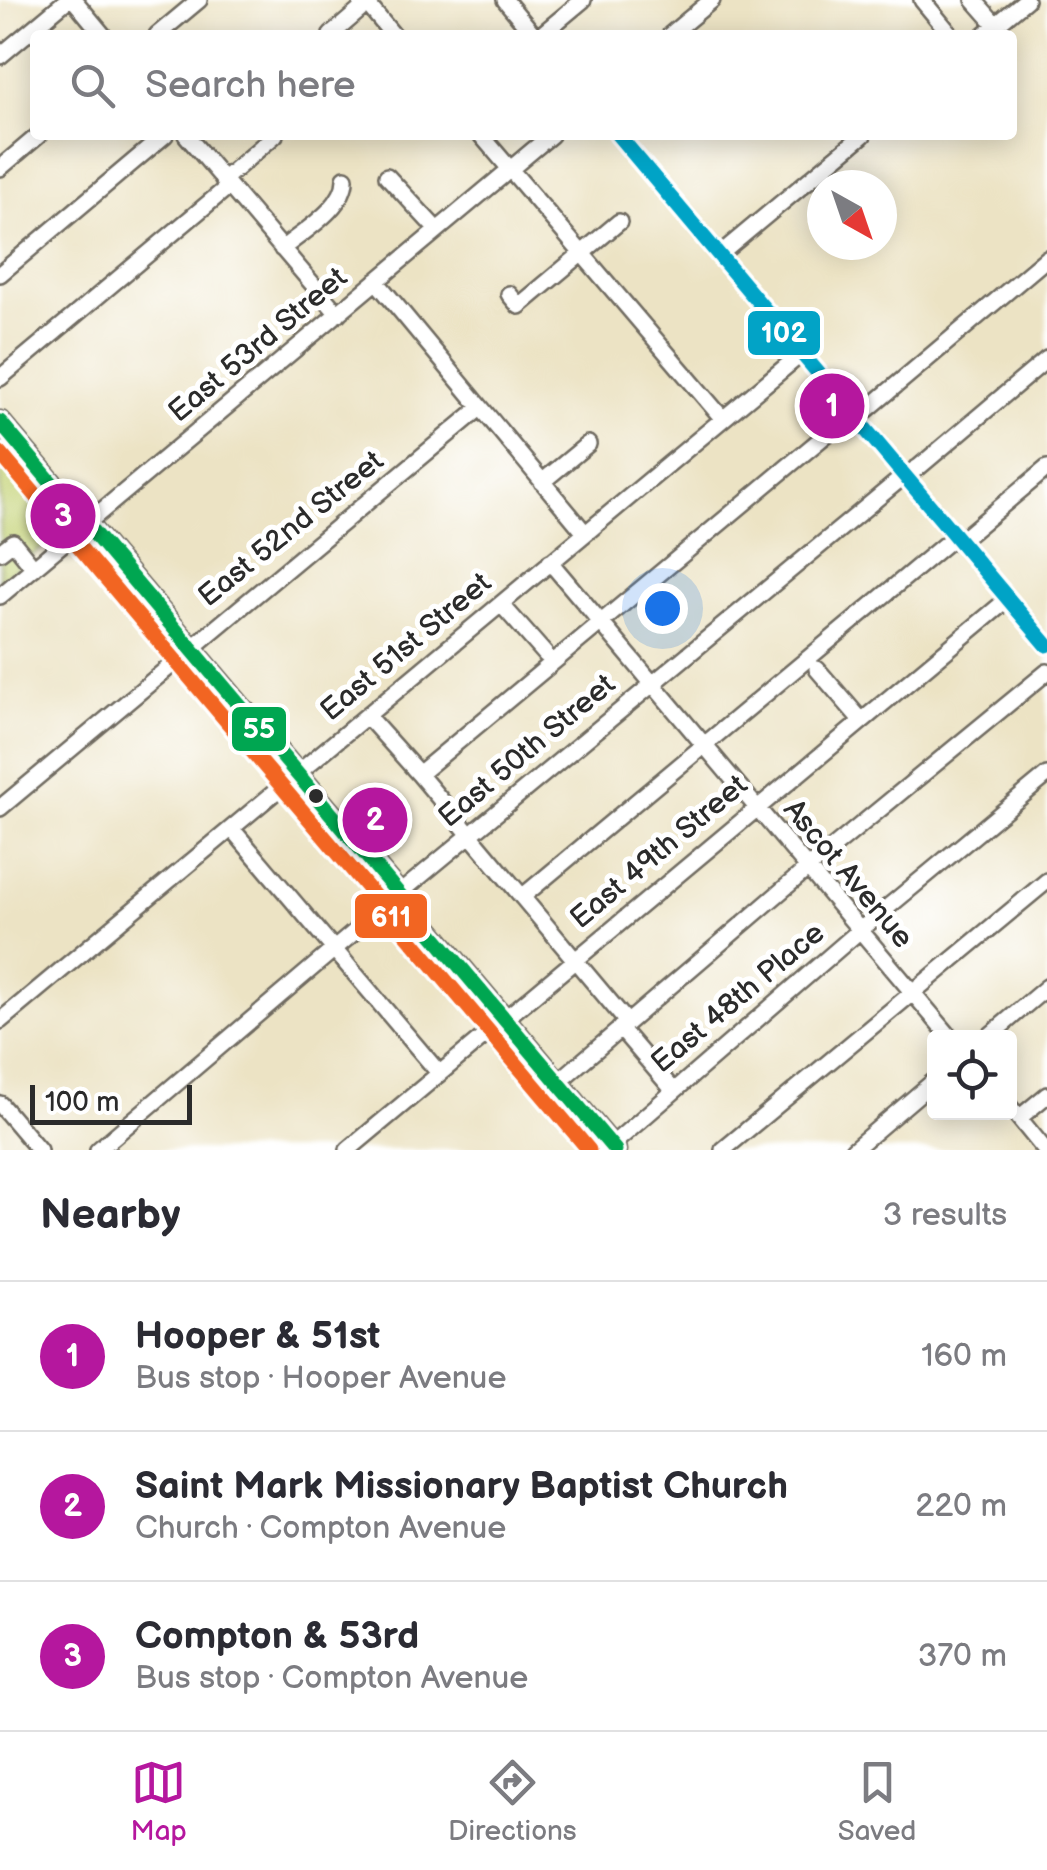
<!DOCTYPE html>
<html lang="en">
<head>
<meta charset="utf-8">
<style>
	body { margin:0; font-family:"Balsamiq Sans",sans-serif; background:#f2f2f3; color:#2b2b33 }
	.controls { position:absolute; right:30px; bottom:30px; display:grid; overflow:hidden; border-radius:10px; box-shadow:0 5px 25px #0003 }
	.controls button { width:90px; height:90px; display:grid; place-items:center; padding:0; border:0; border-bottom:2px solid #e1e1e2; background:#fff; color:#2b2b33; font:50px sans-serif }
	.compass { position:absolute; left:807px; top:170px; width:90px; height:90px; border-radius:50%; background:#fff; box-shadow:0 5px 25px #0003; rotate:140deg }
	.scale { position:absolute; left:30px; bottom:25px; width:162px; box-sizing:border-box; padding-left:10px; border:5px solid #2b2b2b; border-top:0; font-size:28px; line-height:35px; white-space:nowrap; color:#2b2b2b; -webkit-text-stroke:8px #fff; paint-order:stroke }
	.you { position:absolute; left:662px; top:608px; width:35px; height:35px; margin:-25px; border:8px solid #fff; border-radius:50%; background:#1a73e8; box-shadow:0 0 0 15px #1a73e833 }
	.badge { display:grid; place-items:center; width:65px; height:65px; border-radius:50%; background:#b5179e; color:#fff; font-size:32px; font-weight:700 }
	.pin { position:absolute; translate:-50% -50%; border:5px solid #fff; box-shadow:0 2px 10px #0006 }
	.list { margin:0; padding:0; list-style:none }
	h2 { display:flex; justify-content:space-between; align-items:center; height:130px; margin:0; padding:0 40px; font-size:42px }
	h2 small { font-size:32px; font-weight:400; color:#7c7c81 }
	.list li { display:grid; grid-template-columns:65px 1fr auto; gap:30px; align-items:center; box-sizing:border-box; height:150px; padding:0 40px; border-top:2px solid #e1e1e2 }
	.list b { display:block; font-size:38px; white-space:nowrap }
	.list p { margin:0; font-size:32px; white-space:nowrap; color:#7c7c81 }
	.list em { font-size:32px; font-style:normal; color:#7c7c81 }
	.icon { flex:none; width:55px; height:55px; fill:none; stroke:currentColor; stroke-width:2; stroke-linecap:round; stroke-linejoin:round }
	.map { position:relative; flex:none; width:1047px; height:1150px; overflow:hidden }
	.search { position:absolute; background:#fff; box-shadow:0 5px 25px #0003; left:30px; right:30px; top:30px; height:110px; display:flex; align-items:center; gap:25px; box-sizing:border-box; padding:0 35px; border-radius:10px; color:#7c7c81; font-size:38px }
	.sheet { height:580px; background:#fff }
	nav { display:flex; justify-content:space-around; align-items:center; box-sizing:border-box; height:140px; border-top:2px solid #e1e1e2; background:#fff; font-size:28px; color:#7c7c81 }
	nav a { display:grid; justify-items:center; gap:5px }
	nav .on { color:#b5179e }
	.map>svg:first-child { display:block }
	.green { fill:#c3d274; stroke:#777e50; stroke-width:2.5 }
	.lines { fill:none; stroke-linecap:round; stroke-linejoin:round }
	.minor-casing { stroke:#6f6b61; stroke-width:20 }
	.major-casing { stroke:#6f6b61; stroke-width:25 }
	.minor { stroke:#fff; stroke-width:15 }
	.major { stroke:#fff; stroke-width:20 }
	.bus-1-casing { stroke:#fff; stroke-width:22 }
	.bus-2-casing { stroke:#fff; stroke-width:22 }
	.bus-3-casing { stroke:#fff; stroke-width:22 }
	.bus-1 { stroke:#00a651; stroke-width:15 }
	.bus-2 { stroke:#02a3c6; stroke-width:15 }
	.bus-3 { stroke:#f26522; stroke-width:15 }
	.bus-dot { fill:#2b2b2b; stroke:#fff; stroke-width:4 }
	.labels { text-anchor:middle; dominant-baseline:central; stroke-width:10; stroke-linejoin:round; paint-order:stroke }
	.street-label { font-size:30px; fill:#2b2b2b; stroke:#fff }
	.line-badge { stroke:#fff; stroke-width:4 }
	.badge-label { font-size:28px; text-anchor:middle; font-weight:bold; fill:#fff }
</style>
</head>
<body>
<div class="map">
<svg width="1047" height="1150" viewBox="0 0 1047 1150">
	<rect width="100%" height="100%" fill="#fff"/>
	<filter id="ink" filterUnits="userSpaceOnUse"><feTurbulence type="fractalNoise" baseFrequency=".01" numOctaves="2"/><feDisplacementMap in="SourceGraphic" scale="20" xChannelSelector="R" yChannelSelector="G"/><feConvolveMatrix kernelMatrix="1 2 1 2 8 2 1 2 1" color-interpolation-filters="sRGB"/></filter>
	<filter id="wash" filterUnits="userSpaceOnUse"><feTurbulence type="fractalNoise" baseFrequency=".0048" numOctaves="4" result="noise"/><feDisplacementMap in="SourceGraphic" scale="40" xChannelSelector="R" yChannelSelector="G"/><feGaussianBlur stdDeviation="2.25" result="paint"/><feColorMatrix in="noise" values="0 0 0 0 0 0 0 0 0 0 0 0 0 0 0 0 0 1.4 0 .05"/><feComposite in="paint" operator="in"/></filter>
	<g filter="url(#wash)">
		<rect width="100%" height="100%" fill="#ece3c4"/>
		<!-- green -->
		<path class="green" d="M0,437l72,86 -72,59z"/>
	</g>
	<g filter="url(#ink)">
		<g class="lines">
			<!-- minor casing -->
			<g class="minor-casing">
				<path id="minor" d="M74,0l29,35
					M364,0l29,35
					M505,0l29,35
					M922,0l29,35
					M974,0l22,25
					M157,35l42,-35
					M331,35l29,-25 3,-10
					M541,35l42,-35
					M670,35l42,-35
					M984,35l42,-35
					M0,56l67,-56
					M186,135l152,179
					M481,135l242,284
					M618,135l429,510
					M0,168l39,-33
					M387,176l50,54
					M223,180l52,-45
					M282,249c20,-17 64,-42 63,-71
					M719,255l144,-120
					M0,274l165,-139
					M376,281l209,252
					M509,294l10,12 100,-84
					M0,378l229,-192
					M856,419l191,-161
					M542,482l46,-38
					M960,541l87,-73
					M0,552l13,-10 21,26
					M550,562l401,476
					M0,596l551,-461
					M501,604l45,51
					M817,669l44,51
					M367,716l52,58
					M0,808l480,-400
					M232,829l207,244
					M522,897l433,-361
					M0,1021l801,-667
					M627,1022l-208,-248 432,-360
					M620,1028l53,62
					M987,1038l60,-51
					M557,1083l250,-214 240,-197
					M0,1104l39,46
					M1010,1107l35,43
					M1019,1118l28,-23
					M98,1150l314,-267 492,-407 15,-9 128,-108
					M348,1150l660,-551
					M606,1150l253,-219 188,-156
					M723,1150l324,-269
					M853,1150l81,-69"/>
			</g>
			<!-- major casing -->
			<g class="major-casing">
				<path id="major" d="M0,422l615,728"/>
			</g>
			<!-- minor -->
			<use href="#minor" class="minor"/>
			<!-- major -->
			<use href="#major" class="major"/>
			<!-- bus-1 casing -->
			<g class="bus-1-casing">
				<path id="bus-1" d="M0,422l615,728"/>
			</g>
			<!-- bus-2 casing -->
			<g class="bus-2-casing">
				<path id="bus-2" d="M618,135l429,510"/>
			</g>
			<!-- bus-3 casing -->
			<g class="bus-3-casing">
				<path id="bus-3" d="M0,453l589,697"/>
			</g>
			<!-- bus-1 -->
			<use href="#bus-1" class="bus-1"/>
			<!-- bus-2 -->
			<use href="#bus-2" class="bus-2"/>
			<!-- bus-3 -->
			<use href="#bus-3" class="bus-3"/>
		</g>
	</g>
	<!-- markers -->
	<circle class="bus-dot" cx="316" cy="796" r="9"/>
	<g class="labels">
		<!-- street labels -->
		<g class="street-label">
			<text transform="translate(258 345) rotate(-40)">East 53rd Street</text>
			<text transform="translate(291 529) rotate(-39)">East 52nd Street</text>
			<text transform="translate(406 647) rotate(-40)">East 51st Street</text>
			<text transform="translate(527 751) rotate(-40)">East 50th Street</text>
			<text transform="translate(659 852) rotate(-40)">East 49th Street</text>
			<text transform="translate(848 874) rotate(50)">Ascot Avenue</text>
			<text transform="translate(738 998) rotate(-40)">East 48th Place</text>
		</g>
	</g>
	<g class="line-badge">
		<rect x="746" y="309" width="76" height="48" rx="10" fill="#02a3c6"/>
		<rect x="230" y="705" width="58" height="48" rx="10" fill="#00a651"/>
		<rect x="353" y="892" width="76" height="48" rx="10" fill="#f26522"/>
	</g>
	<g class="badge-label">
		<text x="784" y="342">102</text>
		<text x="259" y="738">55</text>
		<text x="391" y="926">611</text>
	</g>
</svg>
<div class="controls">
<button><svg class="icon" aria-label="locate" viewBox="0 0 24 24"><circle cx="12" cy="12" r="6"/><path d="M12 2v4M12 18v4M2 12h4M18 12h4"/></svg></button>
</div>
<svg class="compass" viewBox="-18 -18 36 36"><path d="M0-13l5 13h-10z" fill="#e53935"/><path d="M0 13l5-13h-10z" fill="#7c7c81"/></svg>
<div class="scale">100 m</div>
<div class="you"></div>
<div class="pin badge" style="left:832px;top:406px">1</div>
<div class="pin badge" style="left:375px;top:820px">2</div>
<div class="pin badge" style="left:63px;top:516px">3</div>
<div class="search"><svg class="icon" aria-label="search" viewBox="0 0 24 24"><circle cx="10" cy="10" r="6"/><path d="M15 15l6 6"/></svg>Search here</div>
</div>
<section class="sheet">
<h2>Nearby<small>3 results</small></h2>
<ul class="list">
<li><span class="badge">1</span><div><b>Hooper &amp; 51st</b><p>Bus stop · Hooper Avenue</p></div><em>160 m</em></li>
<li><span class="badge">2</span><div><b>Saint Mark Missionary Baptist Church</b><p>Church · Compton Avenue</p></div><em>220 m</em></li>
<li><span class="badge">3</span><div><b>Compton &amp; 53rd</b><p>Bus stop · Compton Avenue</p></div><em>370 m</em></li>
</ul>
</section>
<nav>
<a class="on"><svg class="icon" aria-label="map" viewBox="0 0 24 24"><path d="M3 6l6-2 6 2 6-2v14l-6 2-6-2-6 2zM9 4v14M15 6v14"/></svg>Map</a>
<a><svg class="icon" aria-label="directions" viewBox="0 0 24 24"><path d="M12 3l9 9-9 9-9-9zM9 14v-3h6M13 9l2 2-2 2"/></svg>Directions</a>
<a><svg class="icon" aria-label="saved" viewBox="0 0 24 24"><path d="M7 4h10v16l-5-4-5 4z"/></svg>Saved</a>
</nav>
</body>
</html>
